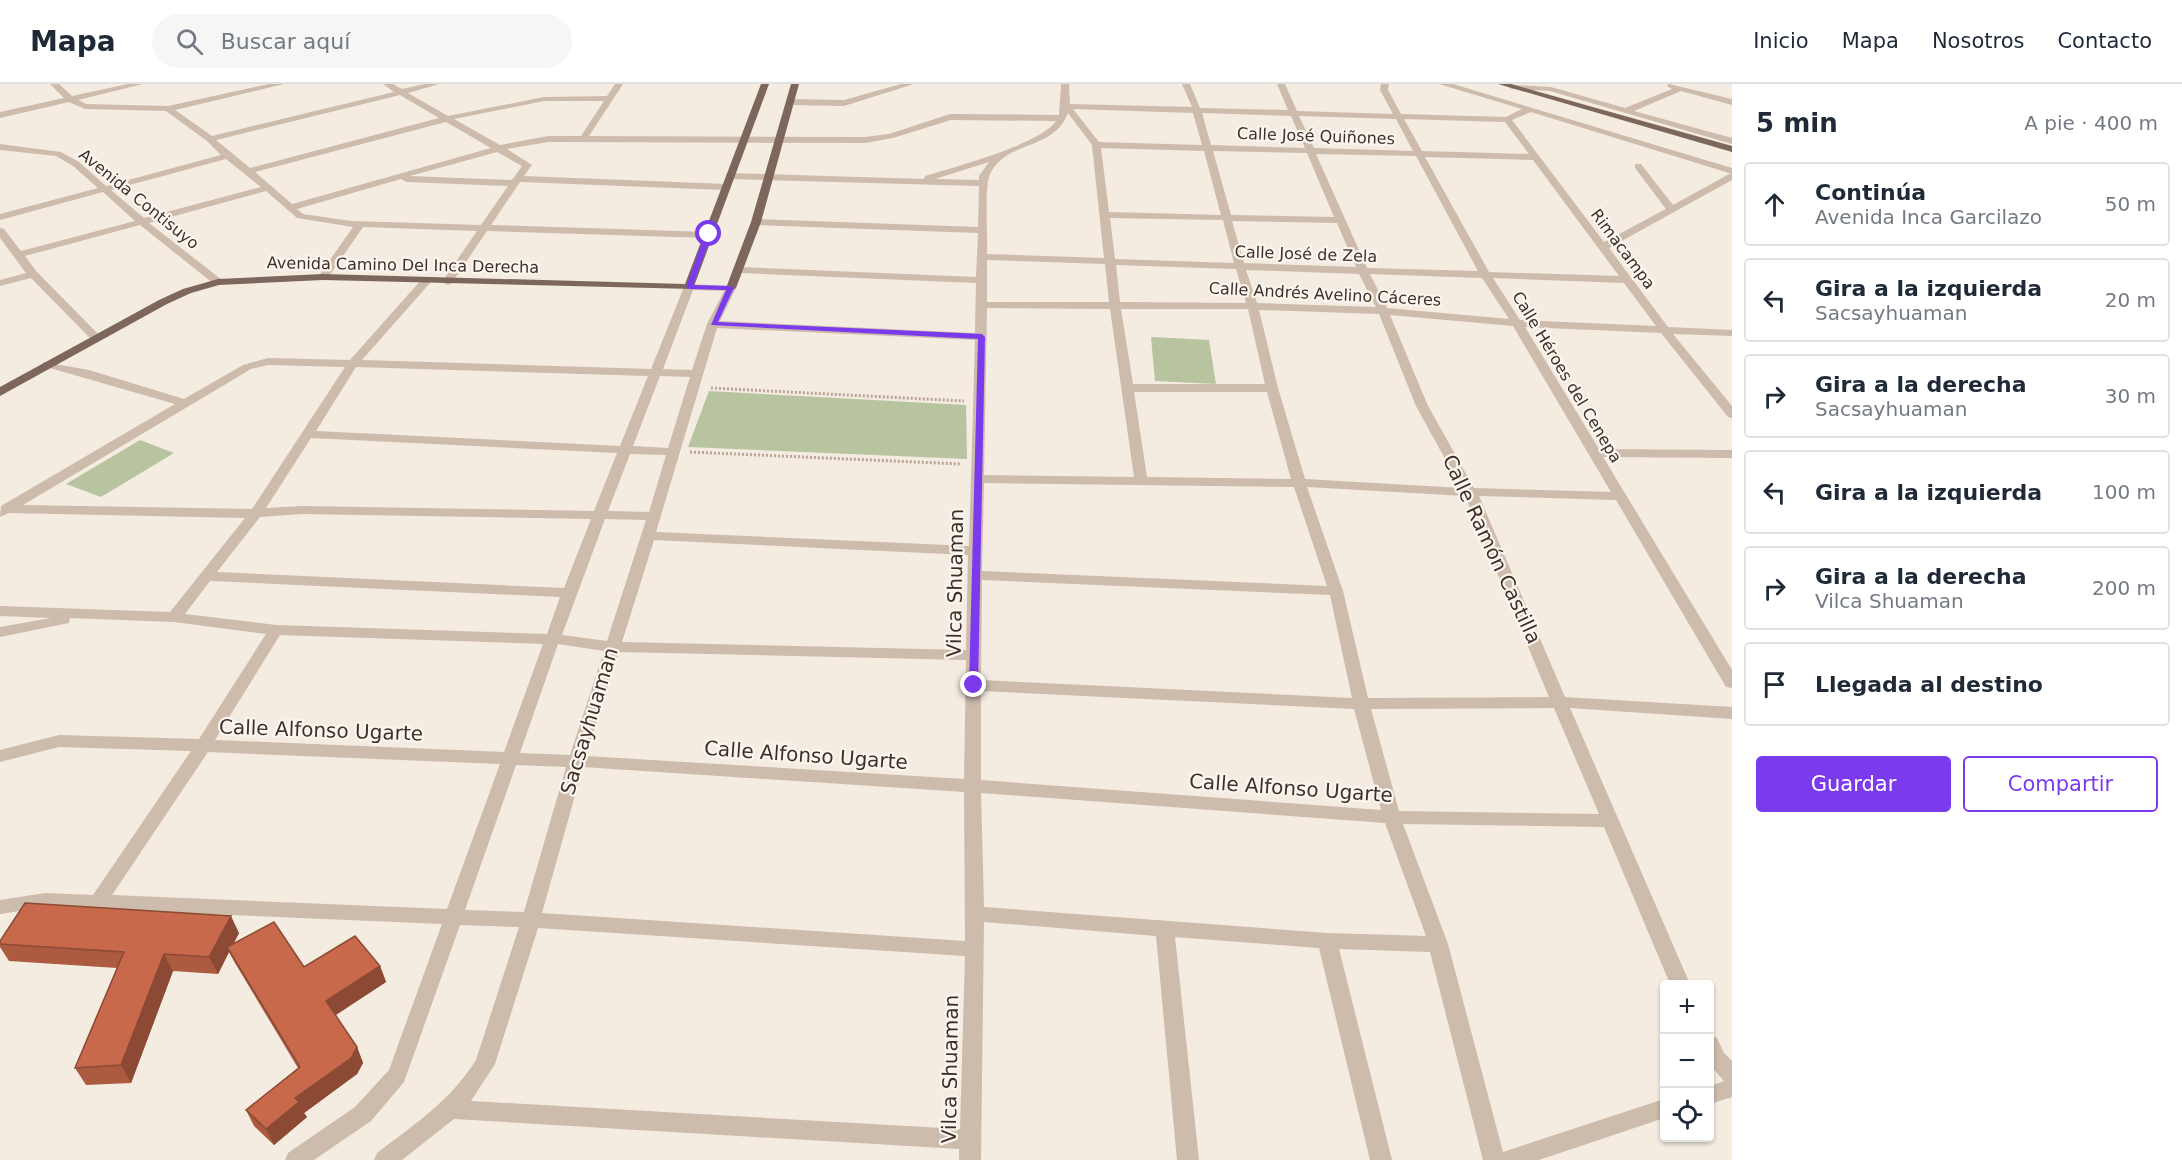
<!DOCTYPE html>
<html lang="es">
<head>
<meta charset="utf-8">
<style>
	body { margin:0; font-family:"DejaVu Sans",sans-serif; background:#f6f6f7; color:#1f2937 }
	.controls { position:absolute; right:18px; bottom:18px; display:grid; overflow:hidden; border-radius:6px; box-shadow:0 2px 4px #0004 }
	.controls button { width:54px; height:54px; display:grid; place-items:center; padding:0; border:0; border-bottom:2px solid #e0e1e3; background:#fff; color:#1f2937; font:30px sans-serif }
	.stop { position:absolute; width:18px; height:18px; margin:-14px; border:4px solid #7c3aed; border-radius:50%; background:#fff }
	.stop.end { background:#7c3aed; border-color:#fff; box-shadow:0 2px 6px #0008 }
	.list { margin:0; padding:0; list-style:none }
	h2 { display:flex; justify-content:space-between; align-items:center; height:78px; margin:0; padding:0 24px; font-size:26px }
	h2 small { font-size:20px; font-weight:400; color:#747a83 }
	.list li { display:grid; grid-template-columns:39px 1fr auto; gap:18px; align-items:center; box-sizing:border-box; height:84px; margin:0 12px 12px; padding:0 12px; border:2px solid #e0e1e3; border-radius:6px }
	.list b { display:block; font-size:22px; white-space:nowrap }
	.list p { margin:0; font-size:20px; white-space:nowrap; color:#747a83 }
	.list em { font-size:20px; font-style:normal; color:#747a83 }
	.actions { display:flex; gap:12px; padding:18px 24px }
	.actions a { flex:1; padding:14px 0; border:2px solid #7c3aed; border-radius:6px; text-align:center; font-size:21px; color:#7c3aed }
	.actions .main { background:#7c3aed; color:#fff }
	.icon { flex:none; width:33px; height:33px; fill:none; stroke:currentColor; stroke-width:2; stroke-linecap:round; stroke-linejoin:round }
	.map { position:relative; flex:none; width:1732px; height:1076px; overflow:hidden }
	header { display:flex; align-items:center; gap:36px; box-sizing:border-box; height:84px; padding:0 30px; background:#fff; border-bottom:2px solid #e0e1e3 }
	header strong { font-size:28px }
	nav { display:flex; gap:33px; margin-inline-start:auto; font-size:21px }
	.search { width:420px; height:54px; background:#f6f6f7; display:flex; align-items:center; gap:15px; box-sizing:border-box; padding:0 21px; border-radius:33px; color:#747a83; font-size:22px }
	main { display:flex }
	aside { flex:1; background:#fff }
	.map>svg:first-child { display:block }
	.green { fill:#b8c4a0 }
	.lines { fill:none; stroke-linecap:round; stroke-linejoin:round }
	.path { stroke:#b9a596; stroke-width:3; stroke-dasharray:2 2; stroke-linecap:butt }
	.minor { fill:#cdbbac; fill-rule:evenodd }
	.major { fill:#7d675c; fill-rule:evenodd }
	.wall { fill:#ac5a40 }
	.shaded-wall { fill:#8c4a34 }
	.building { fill:#c8694b; stroke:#8c4a34; stroke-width:1.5 }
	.route { fill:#7c3aed }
	.labels { text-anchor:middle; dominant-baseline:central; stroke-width:4.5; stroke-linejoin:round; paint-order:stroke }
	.far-street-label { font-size:16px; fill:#3b302b; stroke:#fbf5ee }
	.street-label { font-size:20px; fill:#3b302b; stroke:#fbf5ee }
</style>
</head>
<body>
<header>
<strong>Mapa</strong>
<div class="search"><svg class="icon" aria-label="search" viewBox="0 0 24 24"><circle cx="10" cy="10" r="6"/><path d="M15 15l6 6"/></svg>Buscar aquí</div>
<nav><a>Inicio</a><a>Mapa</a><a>Nosotros</a><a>Contacto</a></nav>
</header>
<main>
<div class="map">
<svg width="1732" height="1076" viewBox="0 0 1732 1076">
	<rect width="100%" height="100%" fill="#f4ebe1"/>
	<!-- green -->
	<path class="green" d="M1151,253l58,3 7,44 -61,-3z
		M709,307l257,14 1,54 -279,-12z
		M140,356l34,13 -73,44 -35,-13z"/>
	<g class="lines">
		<!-- path -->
		<path class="path" d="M711,304l253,13
			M690,368l271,12"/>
		<!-- minor -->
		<path class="minor" d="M50,0h9l13,12 56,-12h15l-65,16 8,4 82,2 101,-22h15l-109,26 37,26 182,-44 -11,-8h10l9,5 23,-5h14l-31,9 40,23 96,-19 63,-1 8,-12h8l-34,52 276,1 24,-3 61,-20 109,1 2,-31h8l1,20 122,3 -10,-23h8l10,24 88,2 -11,-26h8l12,27 96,3 -13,-24 1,-6h8l-1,6 13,24 105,3 16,-8 -83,-25h14l279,84v12l-123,68 59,79 64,3v6l-59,-2 59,72v12l-4,-1 -67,-84 -136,-6 74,122 133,1v8l-129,-1 129,213v18l-6,-1 -110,-187 -137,-4 86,201 167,10v12l-162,-11 120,276h-20l-66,-157 -201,-3 45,120 55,208 161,-53v19l-125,42h-56l-53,-208 -91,-3 53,211h-22l-51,-212 -144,-11 24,223h-22l-21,-224 -172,-14 -3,238h-22v-11l-505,-30 -52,41h-28l3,-7c37,-28 74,-53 99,-93l43,-133 -59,-2 -56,157 -33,39 -57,39h-29l3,-7 67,-46 34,-37 53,-146 -397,-17 -45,7v-14l45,-7 48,2 98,-144 -132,-4 -59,15v-12l59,-15 140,4 67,-105 -92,-12 -104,-4 -1,5 -69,14v-10l51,-9 -51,-2v-10l170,6 75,-94 -236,-5 -9,4 1,-11 174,-102 -132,-38v-4l46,8 95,29 59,-34 25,-7 82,2 72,-81h8v4l-68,77 289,9 33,-82 5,-3 46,2 1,2 -16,33 255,12 1,-50 -236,-10 -5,-3 5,-3 236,10 2,-44 -222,-8 -5,-3 5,-3 222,8 1,-41 -249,-7 -5,-3 5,-3 194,6 1,-3c29,-9 116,-32 131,-55l-105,-1 -58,18 -28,5 -317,-1 -41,7 25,16 -8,11 202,8 5,3 -5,3 -206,-8 -29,43 218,7 5,3 -5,3 -222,-7 -36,53 -4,1 -5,-3 35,-51 -114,-4 -36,52 -4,1 -5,-3 35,-50 -56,-9 -31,-27 -117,32 73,57v4h-8l-74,-59 -115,31 12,16 63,64 2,2 -6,3 -4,-1 -61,-62 -31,8v-6l26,-7 -26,-35v-10l4,1 17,22 114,-30 -32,-29 -103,28v-6l98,-26 -25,-22 -17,-10 -56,-6v-6l61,8 18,10 27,24 115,-31 -14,-14 -41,-30 -81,-2 -16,-7 -69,16v-6l64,-14zM400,11l39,23 -189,50 -34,-28zM544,17h60l-23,35h-33l-48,9 -46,-26zM1073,25l120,4 9,32 -103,-3zM1531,28l198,61h2l-58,32 -32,-41h-6v4l31,41 -62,33 -92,-122zM1068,29l24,32 12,113 -117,-4c1,-16 -3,-68 3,-80 16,-34 64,-23 78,-61zM1202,29l89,3 14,32 -94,-3zM1299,32l97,3 17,32 -99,-3zM1404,35l101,3 24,32 -107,-3zM446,38l45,26 -199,56 -37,-32zM1101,64l103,3 17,64 -112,-3zM1213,67l94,2 27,64 -103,-2zM497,68l25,14 -10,14 -102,-4zM1316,70l100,2 62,115 -111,-3zM1425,73l108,3 86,116 -130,-4zM226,75l35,28 -117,31 -33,-28zM989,78l-10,14v4l-44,-1zM401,95l5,3 102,4 -27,39 -130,-4 -48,-7 -6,-5zM1110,134l113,2 11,43 -119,-4zM1232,137l105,2 19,44 -112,-4zM987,176l118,4 4,38h-122zM1116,181l120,4 10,34 -126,-1zM1246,186l113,4 17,33 -119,-4zM1370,190l112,4 27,41 -122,-11zM1493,194l131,5 32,43 -136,-6zM693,206l31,1 -17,33 -15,46 -29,-1zM987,224l123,1 24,168 -150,-2zM1121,225h127l17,75h-132zM1259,226l120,4 37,92 45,82 -156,-9 -27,-91zM1390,231l123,11 98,166 -137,-4 -46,-82zM717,244l258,12 -6,206 -313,-14zM268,281l77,2 -93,142 -229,-4 228,-136zM356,283l292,9 -28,70 -304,-15zM660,292l30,1 -22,71 -35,-2zM1134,308h133l24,87 -144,-2zM311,354l306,15 -23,58 -292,-5 -36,2zM630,370l36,1 -17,57 -41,-1zM984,399l310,4 33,99 -345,-15zM1307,403l158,9 84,201 -181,1 -25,-107zM302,430l289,5 -27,69 -347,-16 43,-55zM605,435l41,1 -39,121 -45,-6zM654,456l314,15 -2,95 -344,-8zM982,496l348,15 22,103 -371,-18zM210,497l350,16 -13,37 -271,-9 -91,-11zM280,551l263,9 -39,108 -289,-12zM558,560l46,7 -34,104 -50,-2zM619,568l347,8 -2,119 -378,-23zM981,607l373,18 27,101 -400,-30zM1554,624l45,106 -200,-3 -28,-102zM208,668l292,12 -53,145 -335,-14zM516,681l50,2 -42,145 -59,-2zM583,683l381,25 1,149 -423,-28zM981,709l404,30 41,113 -99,-3 -343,-26zM538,844l427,28 -5,173 -489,-28 24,-37z
			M901,0h13l-70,22 -54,-1 -4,-3 4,-3 54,1z
			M1669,0l63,15v6l-51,-14 -47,20 98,27v6l-182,-53 -38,-2 -4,-2 4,-2 39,2 74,21 47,-19 -5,-3z
			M1710,951l7,3 7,15 8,8v36l-22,7v-18l14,-5 -14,-16z"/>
		<!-- major -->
		<path class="major" d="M761,0h8l-76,205 -370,-9 -104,5 -28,8 -24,11 -167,92v-9l159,-87 24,-11 35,-10 105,-5 362,10z
			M791,0h8l-38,138 -25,66 -5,3 -4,-1 -1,-2 25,-66z
			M1498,0h13l221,62v6z"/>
	</g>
	<!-- wall -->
	<path class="wall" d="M239,849l-5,10 70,24 76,-1 6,16 -51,33 22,32 6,16 -6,11 -53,39 3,4 -33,28 -20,-19 -8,-16 52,-42 -63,-105 -6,-11 -11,22 -45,-3 -42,112 -45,2 -11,-17 42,-100 -108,-7 -9,-14v-6z"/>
	<!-- shaded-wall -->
	<path class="shaded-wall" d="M231,832l8,17 -10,18 -2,-4 2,5 -11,22 -9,-17z
		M164,870l9,17 -42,112 -10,-18z
		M380,882l6,16 -53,35 -7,-16z
		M357,963l6,16 -6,11 -53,39 3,4 -33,28 -8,-16 29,-31z"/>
	<!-- building -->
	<path class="building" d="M25,819l206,13 -22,41 -45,-3 -43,111 -46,3 49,-116 -124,-8v-3z
		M274,838l30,45 51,-31 25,30 -54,35 31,46 -6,11 -56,40 4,4 -33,27 -20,-19 54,-43 -73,-120z"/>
	<!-- route -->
	<path class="route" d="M709,148l3,2 -19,51 38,1 3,2 -16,34 264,12 3,3 -7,351 -4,1 -5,-4 9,-346 -267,-14 15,-35 -37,-1 -3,-2 19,-53z"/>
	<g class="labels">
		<!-- far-street labels -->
		<g class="far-street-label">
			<text transform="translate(1316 52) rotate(2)">Calle José Quiñones</text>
			<text transform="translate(139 115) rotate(39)">Avenida Contisuyo</text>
			<text transform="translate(1623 165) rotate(53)">Rimacampa</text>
			<text transform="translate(1306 170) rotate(2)">Calle José de Zela</text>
			<text transform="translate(403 181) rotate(1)">Avenida Camino Del Inca Derecha</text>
			<text transform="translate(1325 210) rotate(3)">Calle Andrés Avelino Cáceres</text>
			<text transform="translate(1567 293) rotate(59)">Calle Héroes del Cenepa</text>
		</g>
		<!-- street labels -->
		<g class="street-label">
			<text transform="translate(1492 465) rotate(65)">Calle Ramón Castilla</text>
			<text transform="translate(955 499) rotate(-89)">Vilca Shuaman</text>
			<text transform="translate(589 637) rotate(-73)">Sacsayhuaman</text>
			<text transform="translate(321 646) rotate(2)">Calle Alfonso Ugarte</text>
			<text transform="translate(806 671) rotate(4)">Calle Alfonso Ugarte</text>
			<text transform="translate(1291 704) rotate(4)">Calle Alfonso Ugarte</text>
			<text transform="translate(950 985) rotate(-89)">Vilca Shuaman</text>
		</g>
	</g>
</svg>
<div class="controls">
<button>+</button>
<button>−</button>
<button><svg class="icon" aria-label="locate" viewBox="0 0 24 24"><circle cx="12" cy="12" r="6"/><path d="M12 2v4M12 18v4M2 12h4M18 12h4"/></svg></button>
</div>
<div class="stop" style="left:709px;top:150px"></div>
<div class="stop end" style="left:974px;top:601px"></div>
</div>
<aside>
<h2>5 min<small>A pie · 400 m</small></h2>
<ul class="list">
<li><svg class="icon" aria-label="ahead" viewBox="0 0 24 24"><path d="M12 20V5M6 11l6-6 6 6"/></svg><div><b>Continúa</b><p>Avenida Inca Garcilazo</p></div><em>50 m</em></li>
<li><svg class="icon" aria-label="left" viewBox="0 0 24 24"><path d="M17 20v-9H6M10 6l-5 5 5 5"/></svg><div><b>Gira a la izquierda</b><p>Sacsayhuaman</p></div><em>20 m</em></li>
<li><svg class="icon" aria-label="right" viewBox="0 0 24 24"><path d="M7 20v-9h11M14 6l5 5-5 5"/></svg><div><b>Gira a la derecha</b><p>Sacsayhuaman</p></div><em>30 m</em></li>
<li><svg class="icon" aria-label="left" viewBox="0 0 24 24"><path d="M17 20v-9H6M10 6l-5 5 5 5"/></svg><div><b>Gira a la izquierda</b></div><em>100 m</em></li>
<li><svg class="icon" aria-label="right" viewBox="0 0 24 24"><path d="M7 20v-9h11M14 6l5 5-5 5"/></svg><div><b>Gira a la derecha</b><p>Vilca Shuaman</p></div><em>200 m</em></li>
<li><svg class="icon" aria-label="arrive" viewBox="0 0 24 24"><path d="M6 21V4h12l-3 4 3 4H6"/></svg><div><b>Llegada al destino</b></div></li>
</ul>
<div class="actions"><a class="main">Guardar</a><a>Compartir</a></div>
</aside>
</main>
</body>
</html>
